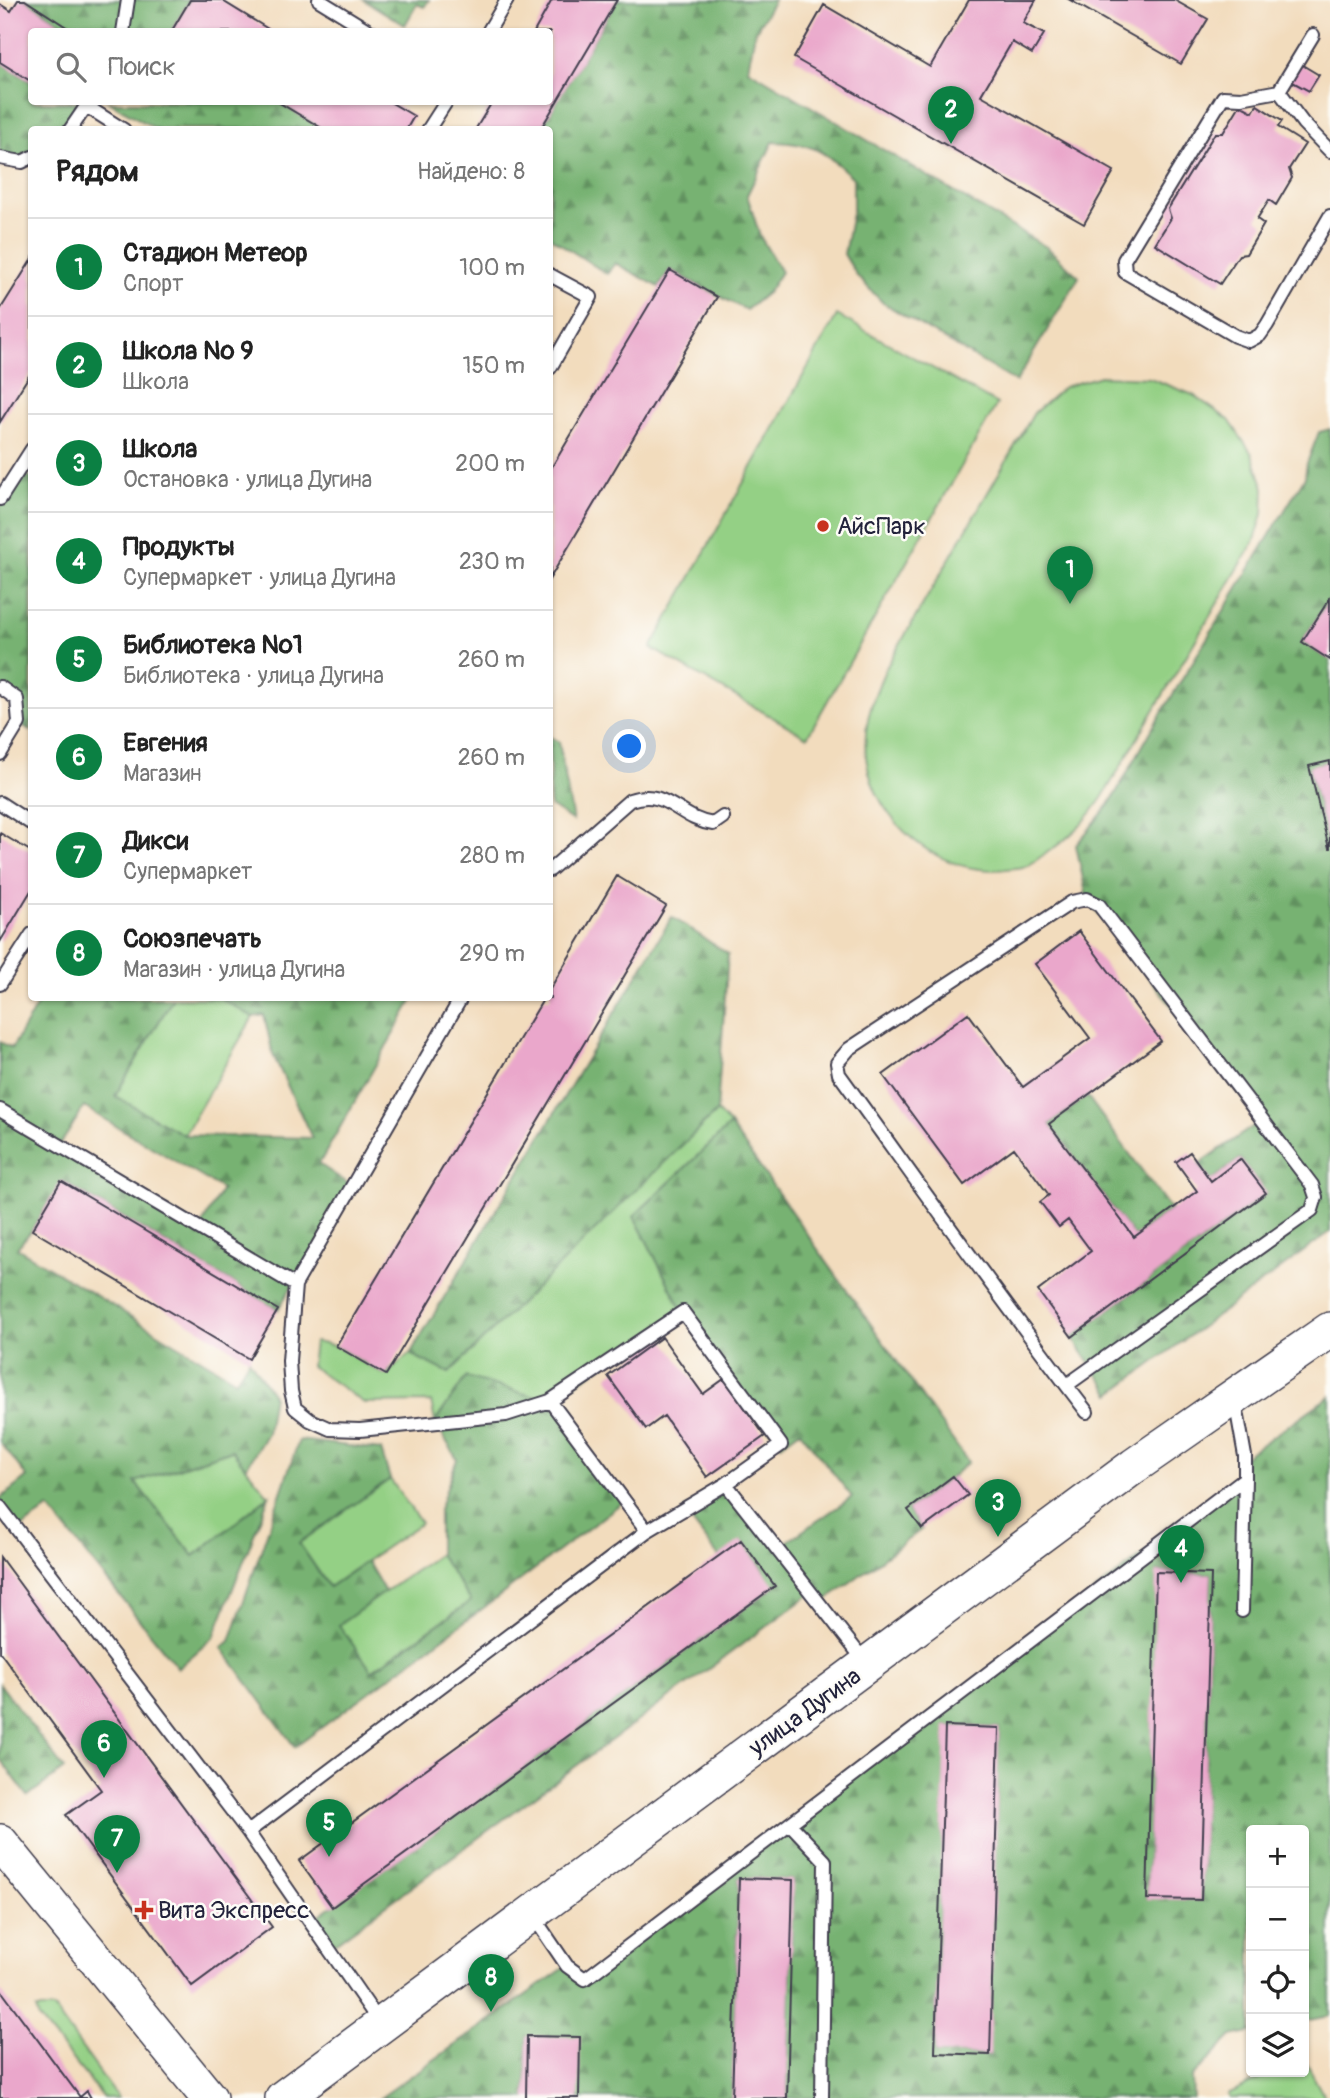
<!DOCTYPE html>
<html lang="ru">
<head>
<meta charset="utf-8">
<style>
	body { margin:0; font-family:Pangolin,sans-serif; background:#f6f6f6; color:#222 }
	.controls { position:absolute; right:21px; bottom:21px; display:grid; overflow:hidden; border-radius:7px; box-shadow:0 2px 5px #0004 }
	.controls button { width:63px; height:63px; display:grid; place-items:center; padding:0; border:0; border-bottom:2px solid #e0e0e0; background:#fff; color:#222; font:35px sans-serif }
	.you { position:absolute; left:630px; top:747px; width:24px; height:24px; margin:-18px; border:5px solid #fff; border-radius:50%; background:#1a73e8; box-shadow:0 0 0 10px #1a73e833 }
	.badge { display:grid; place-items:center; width:46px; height:46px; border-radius:50%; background:#0b8043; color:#fff; font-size:23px; font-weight:700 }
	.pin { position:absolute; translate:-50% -58px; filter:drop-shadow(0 2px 4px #0008) }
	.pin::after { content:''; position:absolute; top:37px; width:24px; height:21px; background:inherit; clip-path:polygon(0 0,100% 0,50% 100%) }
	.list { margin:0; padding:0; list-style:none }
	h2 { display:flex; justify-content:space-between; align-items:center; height:91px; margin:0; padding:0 28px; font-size:30px }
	h2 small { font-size:23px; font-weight:400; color:#767676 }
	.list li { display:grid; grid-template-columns:46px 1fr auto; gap:21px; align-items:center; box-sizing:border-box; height:98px; padding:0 28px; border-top:2px solid #e0e0e0 }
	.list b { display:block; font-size:26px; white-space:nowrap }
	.list p { margin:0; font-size:23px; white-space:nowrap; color:#767676 }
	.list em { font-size:23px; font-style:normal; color:#767676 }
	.icon { flex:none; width:38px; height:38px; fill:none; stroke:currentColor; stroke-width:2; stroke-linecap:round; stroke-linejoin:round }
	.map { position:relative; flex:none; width:1330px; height:2098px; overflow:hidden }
	.search { position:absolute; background:#fff; box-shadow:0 2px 5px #0004; left:28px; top:28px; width:525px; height:77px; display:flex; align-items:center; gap:18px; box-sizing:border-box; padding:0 24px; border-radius:7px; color:#767676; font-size:26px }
	.panel { position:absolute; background:#fff; box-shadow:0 2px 5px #0004; left:28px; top:126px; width:525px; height:875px; border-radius:7px }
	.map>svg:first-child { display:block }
	.green { fill:#94d085; stroke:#5b7960; stroke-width:2 }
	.forest { fill:url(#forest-firs); stroke:#4c6a56; stroke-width:2; fill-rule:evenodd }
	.building { fill:#eaa7cb }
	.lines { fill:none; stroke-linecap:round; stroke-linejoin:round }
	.lane-casing { stroke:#413e4e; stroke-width:16 }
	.secondary-casing { stroke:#413e4e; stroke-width:38 }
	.lane { stroke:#fff; stroke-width:12 }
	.secondary { stroke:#fff; stroke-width:35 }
	.poi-dot { fill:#c8321e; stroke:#fdfcf7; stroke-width:2.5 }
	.labels { text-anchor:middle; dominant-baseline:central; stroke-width:5; stroke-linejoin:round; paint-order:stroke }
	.poi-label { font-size:24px; fill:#22223b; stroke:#fdfcf7; text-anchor:start }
	.street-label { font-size:24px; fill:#22223b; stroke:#fdfcf7 }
</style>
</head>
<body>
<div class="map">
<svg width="1330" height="2098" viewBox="0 0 1330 2098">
	<defs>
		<pattern id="forest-firs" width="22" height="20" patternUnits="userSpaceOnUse" patternTransform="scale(1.75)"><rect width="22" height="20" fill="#77b272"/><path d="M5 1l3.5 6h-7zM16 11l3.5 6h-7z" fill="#61905f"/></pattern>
	</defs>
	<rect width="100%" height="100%" fill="#fdfcf7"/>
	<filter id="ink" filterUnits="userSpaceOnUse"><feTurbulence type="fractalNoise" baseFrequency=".0143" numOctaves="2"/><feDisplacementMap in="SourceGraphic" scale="14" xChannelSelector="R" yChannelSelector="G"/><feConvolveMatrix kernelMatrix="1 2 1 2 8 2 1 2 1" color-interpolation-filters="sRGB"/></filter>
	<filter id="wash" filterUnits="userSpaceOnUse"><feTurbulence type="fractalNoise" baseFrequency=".00686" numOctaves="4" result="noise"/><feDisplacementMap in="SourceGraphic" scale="28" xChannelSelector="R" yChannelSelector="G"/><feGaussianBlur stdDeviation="1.57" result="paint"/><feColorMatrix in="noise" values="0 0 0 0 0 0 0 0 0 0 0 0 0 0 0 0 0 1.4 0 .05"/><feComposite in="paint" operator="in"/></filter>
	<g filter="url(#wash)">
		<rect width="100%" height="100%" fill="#f2dcbd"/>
		<!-- green -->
		<path class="green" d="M837,315l160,89 -190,333 -156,-89z
			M1100,376l50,2 43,17 36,25 23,34 12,34 -1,26 -8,26 -153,258c-18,26 -30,38 -57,56 -5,3 -12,9 -18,12 -6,2 -15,2 -21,3 -60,8 -122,-39 -137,-97 -10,-37 2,-71 17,-104l148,-255 30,-26z
			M173,998h47l33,19 -69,118 -69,-39z
			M717,1111l13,14 -96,91 49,96 -133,89 -115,21 -4,-20 -67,1 -53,-37 3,-24 22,4 49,29 25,-21 39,18z
			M232,1450l37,46 -75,60 -59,-74z
			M390,1479l31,44 -92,64 -30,-44z
			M439,1554l32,47 -100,70 -33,-46z
			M36,2009h18l64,89h-14l-65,-79z
			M1304,2059l21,39h-95l-2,-3 46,-23h30z"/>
		<!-- forest -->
		<path class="forest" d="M25,0h165l-19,32 -97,-1z
			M364,0h65l-5,7 -7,-3 -12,21z
			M617,0h157l-19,32 -7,37 300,179 31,29 -63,105 -133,-79 -26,-27 -13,-22 9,-46v-30c-28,-27 -40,-35 -80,-36l-26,53 13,41 21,36 -13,20 -22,18 -76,-40 -11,17 -44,-24 -8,11 -57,-37v-107h-10z
			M0,62l31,20 1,20h57l-19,27 -38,1 -1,27 -31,1z
			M109,102h169l47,27h-169z
			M1330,429v169l-28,44 28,18v101l-21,6 21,84v381l-219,162 -39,-57 194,-144 -26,-34 -29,22 -12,-17 63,-44 -175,-221 -11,-54 33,-40 46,-81 150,-247 2,-14 12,-31z
			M19,470l13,8 -1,253 -12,-8 -2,-24 -17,-12v-188z
			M550,737l9,5 14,79 -23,-15z
			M672,917l56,37 -11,157 -268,262 -39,-19z
			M41,998h132l-58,98 69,39 128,3 -39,-83 -9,-40 -11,2 -33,-19h194l-95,166 33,22 -74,124 -216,-129 -30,49 -15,18 219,132 13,-21 24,36 -6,38 -21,35 -14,-18 -97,32 59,74 75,-60 -55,141 -36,31 -129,-160 -31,23 -18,-24v-8l27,-22 -27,-35v-400l12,6zM84,1107l138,82 -22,39 -140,-83z
			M1087,1096l84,114 -37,27 -85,-113z
			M730,1125l238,337 -15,14 -45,34 14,19 -101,75 -9,-11 -484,355 -18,-26 464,-335 -32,-46 -23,16 -36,-47 43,-26 52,64 74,-51 -52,-66 -19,14 -98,-133 -49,-96z
			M466,1377l84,24 74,100 -127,97 -202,149 -73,-99 8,-7 69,-201 82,10 9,29 -91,64 30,44 38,-26 18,31 -46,33 33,46 99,-70 -32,-47v-44l18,-51 -22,-37z
			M1330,1396v620l-26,5v-191h-53v202l-19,4 -40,41 1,21h-406l6,-218 -54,-2 -7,220h-153l-52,-61 -1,61h-146l187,-132 18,13 659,-501 1,-22zM1157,1572l54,2 -10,326 -54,-2zM946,1726l53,2 -10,327 -54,-2z
			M0,1684l64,85 -36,27 -28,-37z"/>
		<g id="blocks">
			<!-- building -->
			<path class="building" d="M18,0h7l49,32h-42v50l-32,-20v-58l11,7z
				M190,0h31l52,32h-102z
				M552,0h65l-77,130h-65l17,-28h58v-70h-16z
				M969,0h67l-13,23 21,11 -12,20 -20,-12 -31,53 133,76 -30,53 -290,-166 30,-53 106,62z
				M1070,0h104l34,19 -27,45z
				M1299,63l20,12 -10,16 -20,-11z
				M278,102h112l24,14 -8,14h-81z
				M1240,105l13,7 4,-7 25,16 -4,6 27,17 -16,25 3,9 -16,27 -7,-5 -12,19 7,5 -18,30 -7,1 -19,29 -65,-40 16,-26 -3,-9 47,-76h8z
				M32,259v112l-32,51v-112z
				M670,270l47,27 -167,281v-108z
				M1330,598v62l-28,-18z
				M1330,761v87h-1l-20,-82z
				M0,833l32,19v37l-32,53z
				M617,876l49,30 -280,469 -50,-29 208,-348h6v-9z
				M1079,931l82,110 -112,83 85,113 63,-46 -21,-29 14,-10 21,29 29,-22 26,34 -194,144 -34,-46 53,-40 -23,-31 -9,7 -19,-25 9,-7 -35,-47 -50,37 -81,-110 85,-62 55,74 67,-49 -55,-74z
				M61,1181l217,129 -29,49 -217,-129z
				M662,1337l41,57 21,-15 41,57 -58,41 -43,-61 -18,13 -38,-53z
				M953,1476l15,19 -46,34 -14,-19z
				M741,1540l34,46 -443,321 -33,-46z
				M0,1557l272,370 -80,59 -126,-171 35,-25 -101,-138z
				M1156,1572l55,2 -10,326 -54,-1z
				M945,1726l54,2 -9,327 -55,-2z
				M739,1878l54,2 -6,218h-55z
				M0,1989l80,108 7,-6 4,7h-91z
				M527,2036l53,1 -1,61h-53z"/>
		</g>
	</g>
	<g filter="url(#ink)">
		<use href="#blocks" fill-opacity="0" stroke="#413e4e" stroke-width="2"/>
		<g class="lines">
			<!-- lane casing -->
			<g class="lane-casing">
				<path id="lane" d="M319,0l52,32
					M123,32l5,-32
					M488,32l19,-32
					M1313,35l-34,56 -38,7 -18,-1 -99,163 1,12 110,64 14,5 11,-6 7,-10 63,-109
					M1279,91l24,32 27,28
					M86,106l38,24
					M70,130l19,-28
					M428,130l18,-28
					M0,158l22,4 10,-5
					M550,275l41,22 -41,71
					M0,499l32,-50
					M0,687l17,12 2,24 -19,31
					M0,803l32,21
					M550,870l80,-70c37,-13 48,19 83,24l10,-7
					M0,984l32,-50
					M0,1110l295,175 -6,76 2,30 4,17 15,12 20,9 30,1 146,-15 44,-14 97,130
					M295,1285l166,-287
					M1067,1385l245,-175 4,-13 -4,-12 -213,-280 -12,-6 -15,3 -223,147 -12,14 2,11c82,113 163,228 248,338
					M550,1401l133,-89 98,133 -55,39
					M0,1507l248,325 132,191
					M1242,1611l3,-133
					M790,1824l35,37 -3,237
					M248,1832l399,-301 79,-47 140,179
					M533,1916l34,50 18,13 660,-501v-22l-10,-56"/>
			</g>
			<!-- secondary casing -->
			<g class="secondary-casing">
				<path id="secondary" d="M0,1842l209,256
					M283,2098l851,-632 196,-136"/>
			</g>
			<!-- lane -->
			<use href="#lane" class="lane"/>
			<!-- secondary -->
			<use href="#secondary" class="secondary"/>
		</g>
	</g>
	<!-- markers -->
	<g class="poi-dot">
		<circle cx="823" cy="526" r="7"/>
		<path d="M140.5 1899.5h7v7h7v7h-7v7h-7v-7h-7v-7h7z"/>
	</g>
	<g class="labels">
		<!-- poi labels -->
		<g class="poi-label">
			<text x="837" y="526">АйсПарк</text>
			<text x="158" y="1910">Вита Экспресс</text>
		</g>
		<!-- street labels -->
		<g class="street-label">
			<text transform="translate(805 1712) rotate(-36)">улица Дугина</text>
		</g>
	</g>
</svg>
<div class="controls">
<button>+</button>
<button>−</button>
<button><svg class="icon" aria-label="locate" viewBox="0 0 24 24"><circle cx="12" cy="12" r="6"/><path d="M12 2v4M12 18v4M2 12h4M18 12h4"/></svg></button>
<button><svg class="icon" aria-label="layers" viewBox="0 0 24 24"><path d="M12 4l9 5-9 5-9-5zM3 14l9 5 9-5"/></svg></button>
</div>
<div class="you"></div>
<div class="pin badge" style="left:1070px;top:604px">1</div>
<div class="pin badge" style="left:951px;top:144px">2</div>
<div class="pin badge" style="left:998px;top:1537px">3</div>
<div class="pin badge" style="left:1181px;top:1583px">4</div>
<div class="pin badge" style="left:329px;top:1857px">5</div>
<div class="pin badge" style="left:104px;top:1778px">6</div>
<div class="pin badge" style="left:117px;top:1873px">7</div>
<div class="pin badge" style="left:491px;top:2012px">8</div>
<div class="search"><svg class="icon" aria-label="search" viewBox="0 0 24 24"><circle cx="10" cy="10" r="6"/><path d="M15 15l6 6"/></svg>Поиск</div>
<section class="panel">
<h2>Рядом<small>Найдено: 8</small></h2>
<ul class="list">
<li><span class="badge">1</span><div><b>Стадион Метеор</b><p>Спорт</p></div><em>100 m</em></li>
<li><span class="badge">2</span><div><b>Школа № 9</b><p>Школа</p></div><em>150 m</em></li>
<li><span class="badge">3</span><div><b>Школа</b><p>Остановка · улица Дугина</p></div><em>200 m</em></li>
<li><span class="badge">4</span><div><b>Продукты</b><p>Супермаркет · улица Дугина</p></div><em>230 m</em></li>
<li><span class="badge">5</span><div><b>Библиотека №1</b><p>Библиотека · улица Дугина</p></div><em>260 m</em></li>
<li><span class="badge">6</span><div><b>Евгения</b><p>Магазин</p></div><em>260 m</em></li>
<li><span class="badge">7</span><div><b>Дикси</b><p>Супермаркет</p></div><em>280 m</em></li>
<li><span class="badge">8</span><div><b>Союзпечать</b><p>Магазин · улица Дугина</p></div><em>290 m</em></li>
</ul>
</section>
</div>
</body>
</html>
